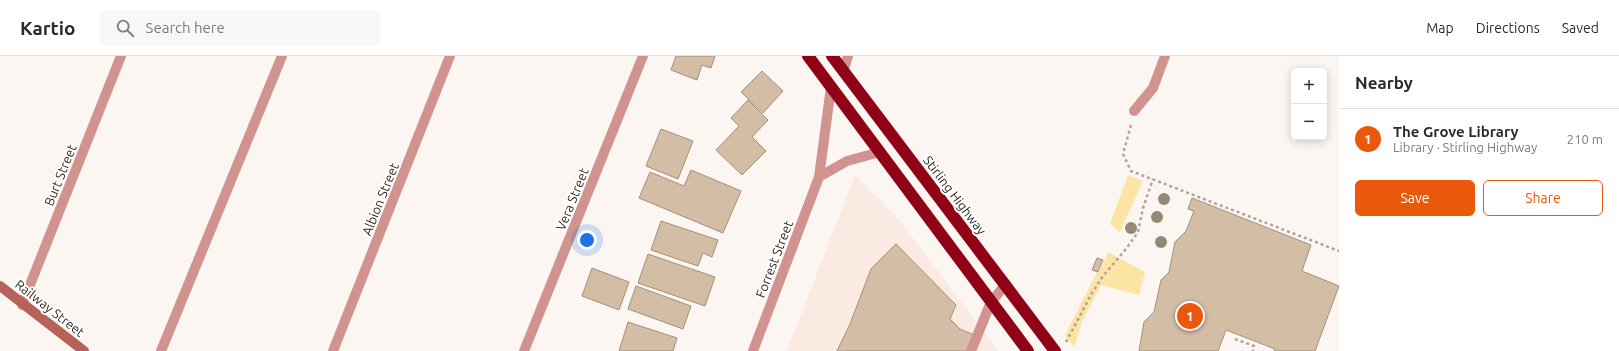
<!DOCTYPE html>
<html lang="en">
<head>
<meta charset="utf-8">
<style>
	body { margin:0; font-family:Ubuntu,sans-serif; background:#f7f7f7; color:#2b2b33 }
	.controls { position:absolute; right:12px; top:12px; display:grid; overflow:hidden; border-radius:6px; box-shadow:0 2px 10px #0003 }
	.controls button { width:36px; height:36px; display:grid; place-items:center; padding:0; border:0; border-bottom:1px solid #e1e1e2; background:#fff; color:#2b2b33; font:20px sans-serif }
	.you { position:absolute; left:587px; top:184px; width:14px; height:14px; margin:-10px; border:3px solid #fff; border-radius:50%; background:#1a73e8; box-shadow:0 0 0 6px #1a73e833 }
	.badge { display:grid; place-items:center; width:26px; height:26px; border-radius:50%; background:#ea580c; color:#fff; font-size:13px; font-weight:700 }
	.pin { position:absolute; translate:-50% -50%; border:2px solid #fff; box-shadow:0 1px 4px #0006 }
	.list { margin:0; padding:0; list-style:none }
	h2 { display:flex; justify-content:space-between; align-items:center; height:52px; margin:0; padding:0 16px; font-size:17px }
	h2 small { font-size:13px; font-weight:400; color:#7c7c81 }
	.list li { display:grid; grid-template-columns:26px 1fr auto; gap:12px; align-items:center; box-sizing:border-box; height:60px; padding:0 16px; border-top:1px solid #e1e1e2 }
	.list b { display:block; font-size:15px; white-space:nowrap }
	.list p { margin:0; font-size:13px; white-space:nowrap; color:#7c7c81 }
	.list em { font-size:13px; font-style:normal; color:#7c7c81 }
	.actions { display:flex; gap:8px; padding:12px 16px }
	.actions a { flex:1; padding:9px 0; border:1px solid #ea580c; border-radius:6px; text-align:center; font-size:14px; color:#ea580c }
	.actions .main { background:#ea580c; color:#fff }
	.icon { flex:none; width:22px; height:22px; fill:none; stroke:currentColor; stroke-width:2; stroke-linecap:round; stroke-linejoin:round }
	.map { position:relative; flex:none; width:1339px; height:295px; overflow:hidden }
	header { display:flex; align-items:center; gap:24px; box-sizing:border-box; height:56px; padding:0 20px; background:#fff; border-bottom:1px solid #e1e1e2 }
	header strong { font-size:19px }
	nav { display:flex; gap:22px; margin-inline-start:auto; font-size:14px }
	.search { width:280px; height:36px; background:#f7f7f7; display:flex; align-items:center; gap:10px; box-sizing:border-box; padding:0 14px; border-radius:6px; color:#7c7c81; font-size:15px }
	main { display:flex }
	aside { flex:1; background:#fff }
	.map>svg:first-child { display:block }
	.built { fill:#faeae2 }
	.green { fill:#fce5a4 }
	.building { fill:#d3bda5; stroke:#a48f78 }
	.lines { fill:none; stroke-linecap:round; stroke-linejoin:round }
	.path { stroke:#ada4a0; stroke-width:2.5; stroke-dasharray:3 3; stroke-linecap:butt }
	.lane { stroke:#d0938e; stroke-width:10 }
	.street { stroke:#d0938e; stroke-width:10 }
	.secondary { stroke:#b7615b; stroke-width:10 }
	.highway { stroke:#900215; stroke-width:12 }
	.tree { fill:#938a75 }
	.labels { text-anchor:middle; dominant-baseline:central; stroke-width:4; stroke-linejoin:round; paint-order:stroke }
	.street-label { font-size:13px; fill:#322621; stroke:#fff }
</style>
</head>
<body>
<header>
<strong>Kartio</strong>
<div class="search"><svg class="icon" aria-label="search" viewBox="0 0 24 24"><circle cx="10" cy="10" r="6"/><path d="M15 15l6 6"/></svg>Search here</div>
<nav><a>Map</a><a>Directions</a><a>Saved</a></nav>
</header>
<main>
<div class="map">
<svg width="1339" height="295" viewBox="0 0 1339 295">
	<rect width="100%" height="100%" fill="#fcf6f2"/>
	<!-- built -->
	<path class="built" d="M855,119l44,45 100,131h-212z"/>
	<!-- green -->
	<path class="green" d="M1128,119l15,6 -23,51 -10,-8z
		M1108,196l37,20 -6,23 -38,-10 -19,37 -8,25 -9,-12 32,-63 2,1z"/>
	<!-- building -->
	<path class="building" d="M676,0h39l-4,12 -9,-3 -5,15 -26,-10z
		M762,15l21,20 -20,22 -22,-21z
		M748,44l20,20 -16,17 14,14 -24,24 -26,-25 23,-24 -8,-8z
		M661,73l32,12 -15,38 -32,-13z
		M691,114l50,21 -18,42 -84,-35 11,-26 34,14z
		M1192,142l119,47 -9,26 37,15 -24,65h-41l1,-2 -49,-19 -8,21h-79l5,-29 10,-10 7,-32 8,-8 6,-30 11,-11 8,-20 -6,-2z
		M661,165l57,19 -6,17 -9,-4 -5,13 -47,-16z
		M896,188l60,61 -6,14 10,10 14,6 -6,16h-131l13,-27 21,-55z
		M648,198l67,23 -10,29 -67,-23z
		M1097,202l6,2 -5,12 -6,-2z
		M592,212l37,14 -10,28 -37,-14z
		M636,230l55,20 -8,23 -55,-20z
		M628,266l49,16 -4,13h-54z"/>
	<g class="lines">
		<!-- path -->
		<path class="path" d="M1131,69l-8,29 8,17 208,80
			M1235,283l19,7 -1,5
			M1066,286l26,-49 11,-17 23,-27 12,-17 5,-24 10,-29"/>
		<!-- lane -->
		<path class="lane" d="M161,295l121,-295
			M971,295l20,-49 15,-18"/>
		<!-- street -->
		<path class="street" d="M843,16l5,-16
			M1134,55l19,-23 12,-32
			M819,121l28,-16 33,-9
			M22,249l99,-249
			M333,295l117,-295
			M524,295l119,-295
			M753,295l66,-174 12,-90"/>
		<!-- secondary -->
		<path class="secondary" d="M0,230l84,65"/>
		<!-- highway -->
		<path class="highway" d="M808,0l220,295
			M832,0l223,295"/>
	</g>
	<!-- trees -->
	<g class="tree">
		<circle cx="1164" cy="143" r="6"/>
		<circle cx="1157" cy="161" r="6"/>
		<circle cx="1131" cy="172" r="6"/>
		<circle cx="1161" cy="186" r="6"/>
	</g>
	<g class="labels">
		<!-- street labels -->
		<g class="street-label">
			<text transform="translate(60 119) rotate(-68)">Burt Street</text>
			<text transform="translate(955 139) rotate(53)">Stirling Highway</text>
			<text transform="translate(380 143) rotate(-68)">Albion Street</text>
			<text transform="translate(572 143) rotate(-68)">Vera Street</text>
			<text transform="translate(774 203) rotate(-69)">Forrest Street</text>
			<text transform="translate(50 252) rotate(38)">Railway Street</text>
		</g>
	</g>
</svg>
<div class="controls">
<button>+</button>
<button>−</button>
</div>
<div class="you"></div>
<div class="pin badge" style="left:1190px;top:260px">1</div>
</div>
<aside>
<h2>Nearby<small></small></h2>
<ul class="list">
<li><span class="badge">1</span><div><b>The Grove Library</b><p>Library · Stirling Highway</p></div><em>210 m</em></li>
</ul>
<div class="actions"><a class="main">Save</a><a>Share</a></div>
</aside>
</main>
</body>
</html>
